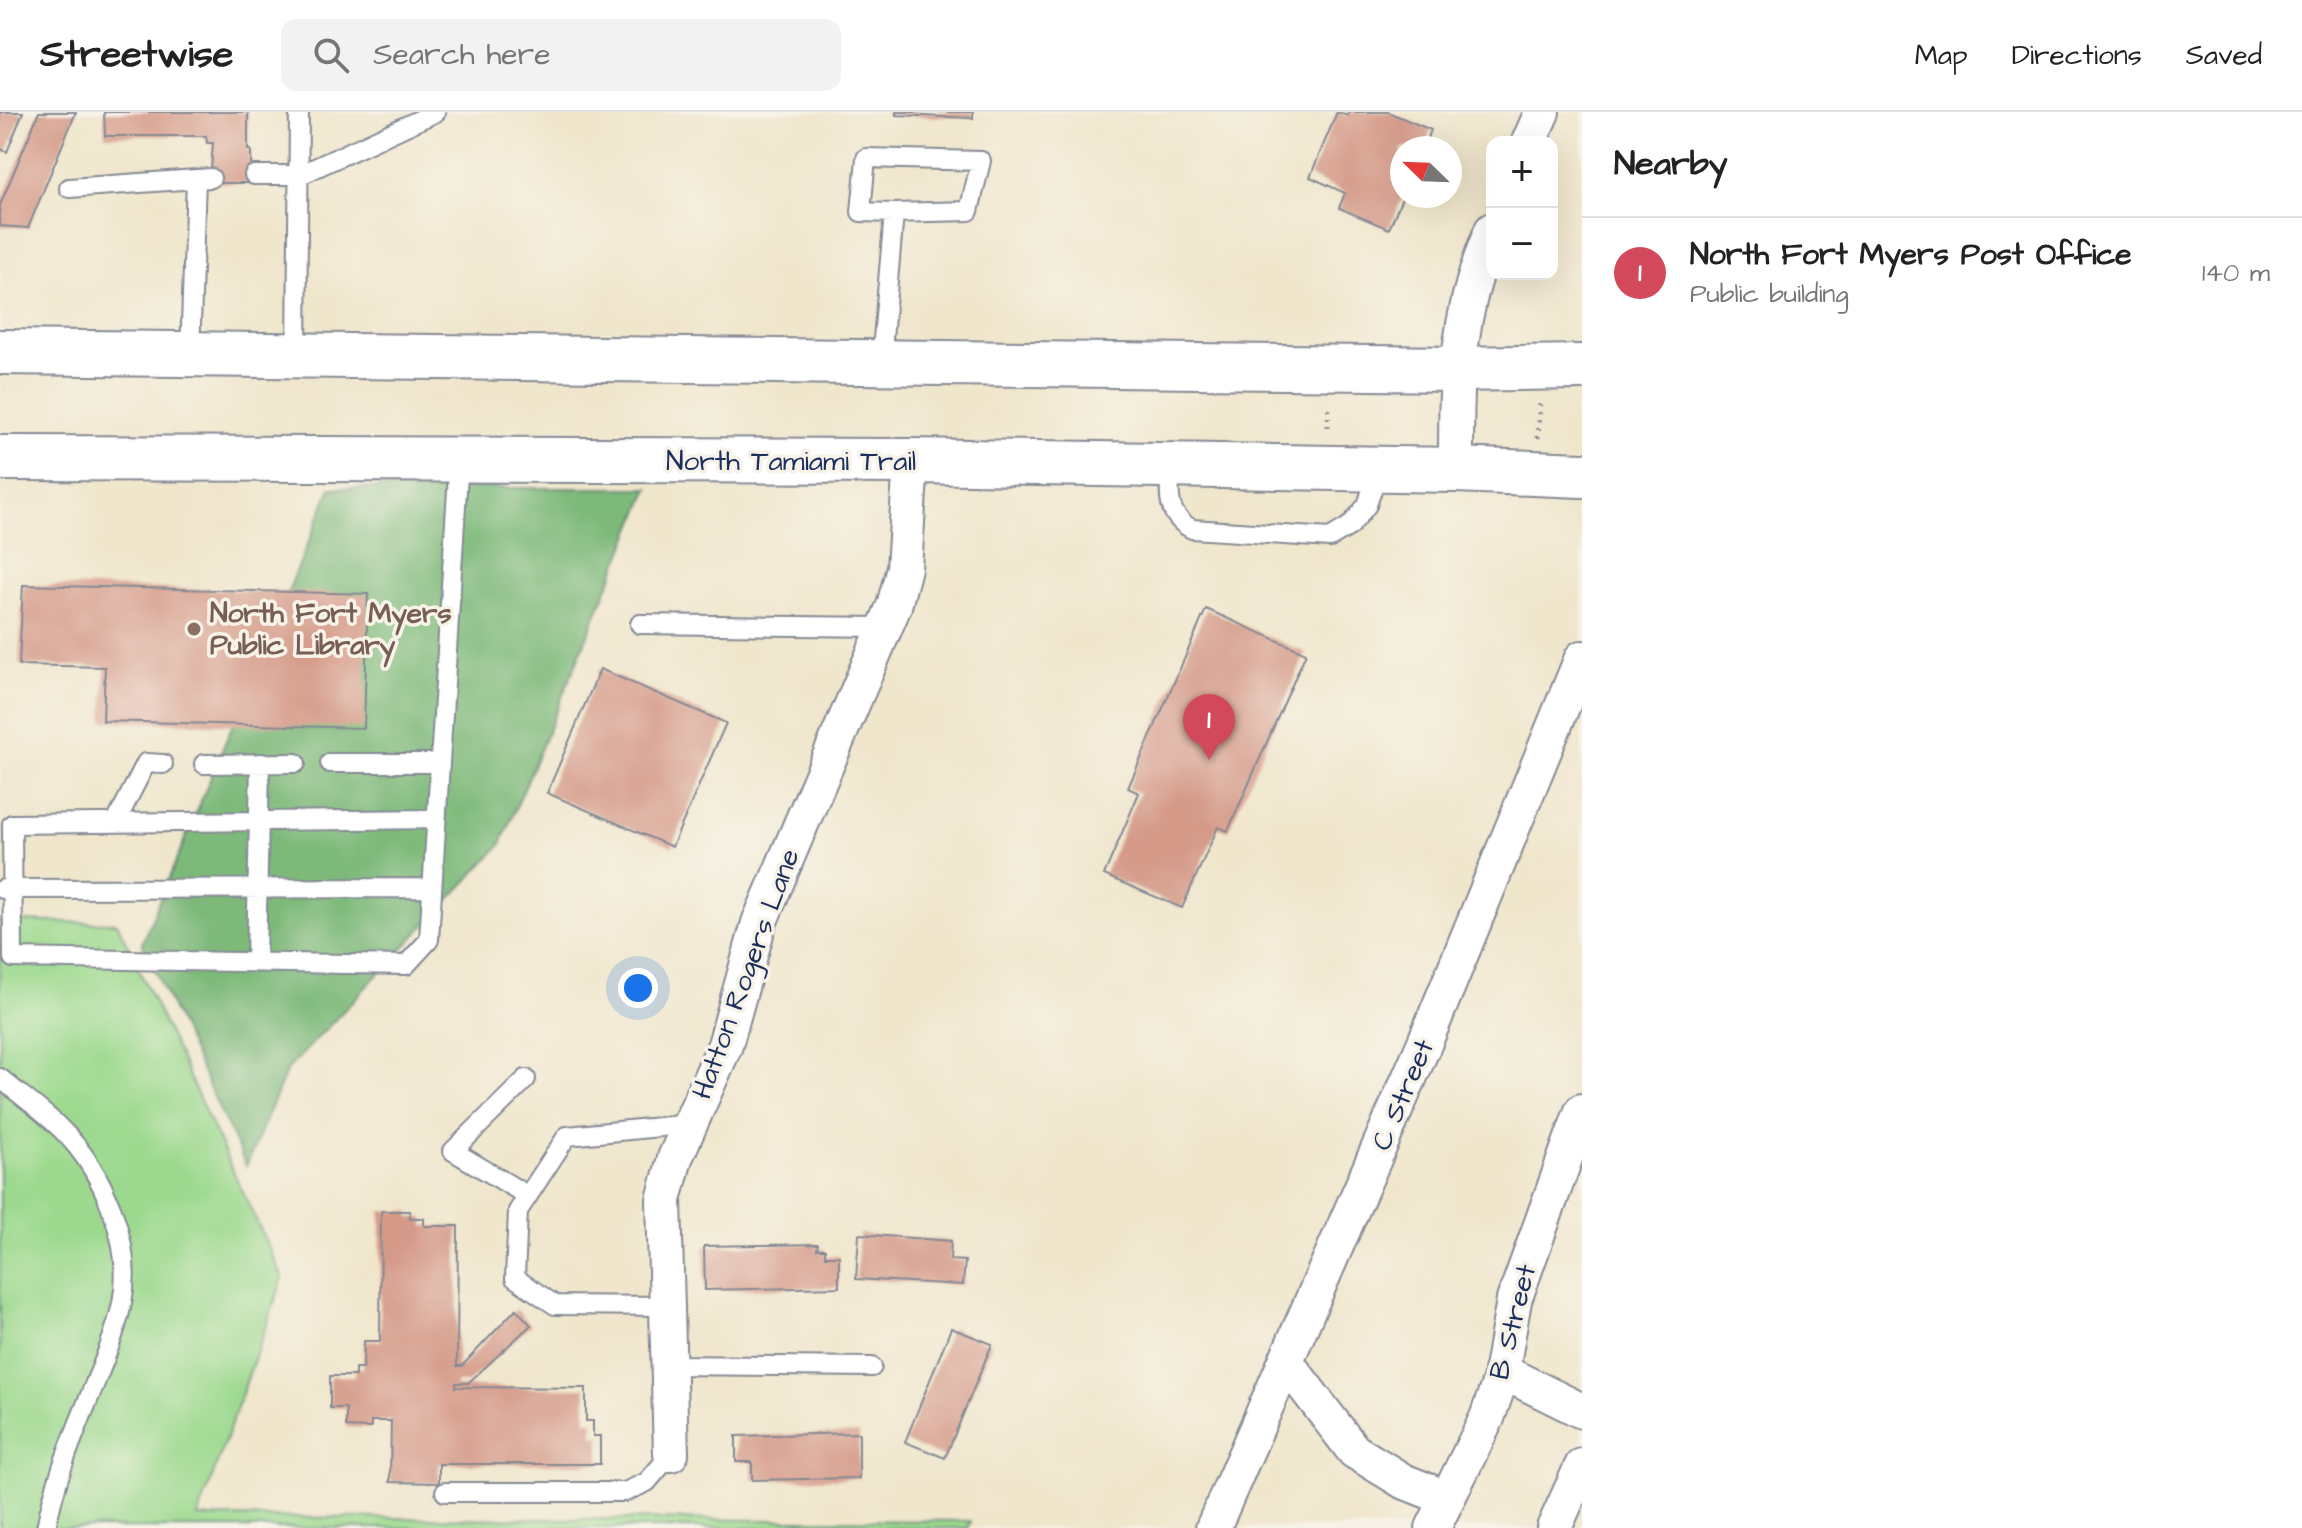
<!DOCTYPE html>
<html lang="en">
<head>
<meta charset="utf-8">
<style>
	body { margin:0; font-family:"Architects Daughter",sans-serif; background:#f2f2f2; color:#222 }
	.controls { position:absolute; right:24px; top:24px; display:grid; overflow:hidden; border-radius:16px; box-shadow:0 8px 32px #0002 }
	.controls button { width:72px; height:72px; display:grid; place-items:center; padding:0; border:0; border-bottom:2px solid #e0e0e0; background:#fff; color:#222; font:40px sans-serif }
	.compass { position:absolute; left:1390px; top:24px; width:72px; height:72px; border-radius:50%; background:#fff; box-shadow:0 8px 32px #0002; rotate:293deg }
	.you { position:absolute; left:638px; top:876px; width:28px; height:28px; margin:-20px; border:6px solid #fff; border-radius:50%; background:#1a73e8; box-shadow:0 0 0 12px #1a73e833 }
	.badge { display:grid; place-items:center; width:52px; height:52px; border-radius:50%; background:#d1495b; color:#fff; font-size:26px; font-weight:700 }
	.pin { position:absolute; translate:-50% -66px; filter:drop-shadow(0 2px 4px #0008) }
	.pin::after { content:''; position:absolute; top:42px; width:28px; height:24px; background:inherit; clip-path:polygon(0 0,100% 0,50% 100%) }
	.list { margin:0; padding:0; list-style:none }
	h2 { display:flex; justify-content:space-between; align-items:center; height:104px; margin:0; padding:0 32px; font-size:34px }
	h2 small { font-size:26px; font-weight:400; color:#767676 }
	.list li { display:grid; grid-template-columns:52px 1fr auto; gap:24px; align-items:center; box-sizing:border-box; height:112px; padding:0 32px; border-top:2px solid #e0e0e0 }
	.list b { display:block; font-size:30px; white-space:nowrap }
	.list p { margin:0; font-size:26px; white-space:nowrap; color:#767676 }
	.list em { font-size:26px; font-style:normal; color:#767676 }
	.icon { flex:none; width:44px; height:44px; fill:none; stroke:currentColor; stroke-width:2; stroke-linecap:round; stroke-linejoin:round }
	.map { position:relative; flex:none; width:1582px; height:1416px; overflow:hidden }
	header { display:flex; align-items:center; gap:48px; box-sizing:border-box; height:112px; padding:0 40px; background:#fff; border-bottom:2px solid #e0e0e0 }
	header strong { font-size:38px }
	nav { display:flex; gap:44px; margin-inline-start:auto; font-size:28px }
	.search { width:560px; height:72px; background:#f2f2f2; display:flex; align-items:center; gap:20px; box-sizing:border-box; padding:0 28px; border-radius:16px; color:#767676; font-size:30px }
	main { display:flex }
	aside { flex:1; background:#fff }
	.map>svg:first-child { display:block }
	.green { fill:#9cd98e; stroke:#5c8476; stroke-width:2 }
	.forest { fill:#7db979; stroke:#4c746c; stroke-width:2 }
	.building { fill:#d59a88 }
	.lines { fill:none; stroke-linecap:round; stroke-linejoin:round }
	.lane-casing { stroke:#868a95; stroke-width:22 }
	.street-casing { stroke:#868a95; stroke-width:38 }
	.primary-casing { stroke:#868a95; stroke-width:48 }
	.path { stroke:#868a95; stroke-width:5; stroke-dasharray:2 6; stroke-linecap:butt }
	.lane { stroke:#fff; stroke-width:18 }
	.street { stroke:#fff; stroke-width:34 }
	.primary { stroke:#fff; stroke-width:44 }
	.education-dot { fill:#8d6e63; stroke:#f7f3e8; stroke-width:3 }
	.labels { text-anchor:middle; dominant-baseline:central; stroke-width:7; stroke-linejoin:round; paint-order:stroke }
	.street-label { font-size:28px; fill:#1b2f5e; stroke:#f7f3e8 }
	.education-label { font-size:28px; font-weight:bold; fill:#785e54; stroke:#f7f3e8; text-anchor:start }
</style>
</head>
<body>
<header>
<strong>Streetwise</strong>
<div class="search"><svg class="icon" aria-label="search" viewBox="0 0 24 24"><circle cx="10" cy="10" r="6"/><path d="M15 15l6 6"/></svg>Search here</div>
<nav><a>Map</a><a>Directions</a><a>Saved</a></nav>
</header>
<main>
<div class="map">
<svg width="1582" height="1416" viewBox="0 0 1582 1416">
	<rect width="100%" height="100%" fill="#f7f3e8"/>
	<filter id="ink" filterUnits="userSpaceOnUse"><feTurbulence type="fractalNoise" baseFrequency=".0125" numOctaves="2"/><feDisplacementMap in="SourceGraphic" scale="16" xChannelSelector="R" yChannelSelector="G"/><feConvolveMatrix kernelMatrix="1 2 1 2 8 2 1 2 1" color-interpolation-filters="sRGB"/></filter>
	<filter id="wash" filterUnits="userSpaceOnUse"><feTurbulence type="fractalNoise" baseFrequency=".006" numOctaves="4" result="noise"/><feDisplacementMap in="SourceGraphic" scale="32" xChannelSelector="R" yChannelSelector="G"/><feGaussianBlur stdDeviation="1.8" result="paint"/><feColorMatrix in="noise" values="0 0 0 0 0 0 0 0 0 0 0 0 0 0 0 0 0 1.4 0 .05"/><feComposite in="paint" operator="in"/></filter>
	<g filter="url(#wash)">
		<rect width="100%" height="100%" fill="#f0e6cc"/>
		<!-- green -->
		<path class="green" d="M0,809l117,2 166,355 -85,239 773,4 -3,7h-968z"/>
		<!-- forest -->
		<path class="forest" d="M331,376h318l-149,358 -213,224 -41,96 -104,-223z"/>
		<g id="blocks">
			<!-- building -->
			<path class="building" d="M0,0h23l-16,40 -7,-3z
				M39,0h37l-48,116 -28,-2v-21z
				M104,0h144v38h3v16l3,1v16h-44l3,-40h-6l-1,-7h-101z
				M896,0h77v6l-77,-3z
				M1337,0l11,4 1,-4h39l43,18 -6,15 6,3h-29l1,48 -14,33 -50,-21 6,-15 -35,-16z
				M23,473l345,9 -4,134 -261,-7 2,-54 -86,-2z
				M1206,497l100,44 -78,178 -10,-4 -36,81 -78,-33 35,-82 -11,-5z
				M600,557l126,54 -54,124 -125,-54z
				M381,1099h29v7h14v8h34l-1,140h5l54,-57 15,16 -63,58h-12v4l130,1v33h7v15h7v28h-161v19l-49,-1 1,-61h-20v7l-25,-1v-19h-16v-32h25v-8h8l1,-27h16z
				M859,1122l92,7 -1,19 15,1 -2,24 -107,-6z
				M818,1132l-1,5h8v7h14v31l-134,3 -1,-44z
				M951,1216l41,16 -47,114 -40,-16z
				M859,1321v45l-107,2v-18h-16v-26z"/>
		</g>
	</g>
	<g filter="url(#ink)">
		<use href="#blocks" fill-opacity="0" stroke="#868a95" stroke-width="2"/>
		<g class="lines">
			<!-- lane casing -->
			<g class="lane-casing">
				<path id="lane" d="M254,63h46l136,-63
					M69,76l142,-10
					M190,242l6,-175
					M297,243l2,-243
					M881,250l13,-149 75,-2 12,-50 -115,-3 -5,54 33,1
					M1171,353c-2,28 -6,50 21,64l138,9 20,-12 17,-21 12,-36
					M640,512l245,3
					M330,651h109
					M204,652l92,-1
					M435,707l-423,5 1,134 393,7 23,-25 30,-482
					M116,710l30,-59 17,1
					M3,777l427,-1
					M256,850l4,-199
					M0,966c20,17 43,33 61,51 42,41 73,115 61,174 -5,25 -15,51 -25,75 -20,50 -41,96 -51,150
					M526,967l-73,72 75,45
					M667,1194l-112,-1 -40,-27 3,-67 49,-75 124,-12
					M669,1253l203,2
					M445,1380h180l22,-10 24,-28"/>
			</g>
			<!-- street casing -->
			<g class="street-casing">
				<path id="street" d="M1529,30l13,-30
					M1456,358c0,-92 0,-154 36,-240
					M1286,1250l68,89 49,30 43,17
					M1501,1259l81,40
					M671,1342l-7,-254 11,-42 50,-113 34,-122 135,-317 10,-38 7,-107
					M1213,1416l212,-486 157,-384
					M1433,1416l54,-110 13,-37 14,-81 68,-189
					M1554,1416l28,-62"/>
			</g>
			<!-- primary casing -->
			<g class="primary-casing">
				<path id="primary" d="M0,240l1456,17 126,-2
					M0,346l911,3 545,9 126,5"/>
			</g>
			<!-- path -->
			<path class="path" d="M1328,315l1,-23
				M1538,326l2,-34"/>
			<!-- lane -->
			<use href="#lane" class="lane"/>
			<!-- street -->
			<use href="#street" class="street"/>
			<!-- primary -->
			<use href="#primary" class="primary"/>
		</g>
	</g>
	<!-- markers -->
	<circle class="education-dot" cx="194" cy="517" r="8"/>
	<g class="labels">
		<!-- street labels -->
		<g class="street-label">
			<text x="791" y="349">North Tamiami Trail</text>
			<text transform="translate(746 862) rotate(-70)">Hatton Rogers Lane</text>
			<text transform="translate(1403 983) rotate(-67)">C Street</text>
			<text transform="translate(1513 1210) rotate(-76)">B Street</text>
		</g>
		<!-- education labels -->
		<g class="education-label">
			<text x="210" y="501">North Fort Myers<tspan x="210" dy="32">Public Library</tspan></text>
		</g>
	</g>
</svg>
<div class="controls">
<button>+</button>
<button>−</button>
</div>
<svg class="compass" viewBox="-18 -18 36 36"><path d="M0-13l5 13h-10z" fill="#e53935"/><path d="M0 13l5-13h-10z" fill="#767676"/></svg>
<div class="you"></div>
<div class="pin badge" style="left:1209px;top:648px">1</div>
</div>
<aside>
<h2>Nearby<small></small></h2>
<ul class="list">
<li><span class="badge">1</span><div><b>North Fort Myers Post Office</b><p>Public building</p></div><em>140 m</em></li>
</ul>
</aside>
</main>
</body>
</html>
